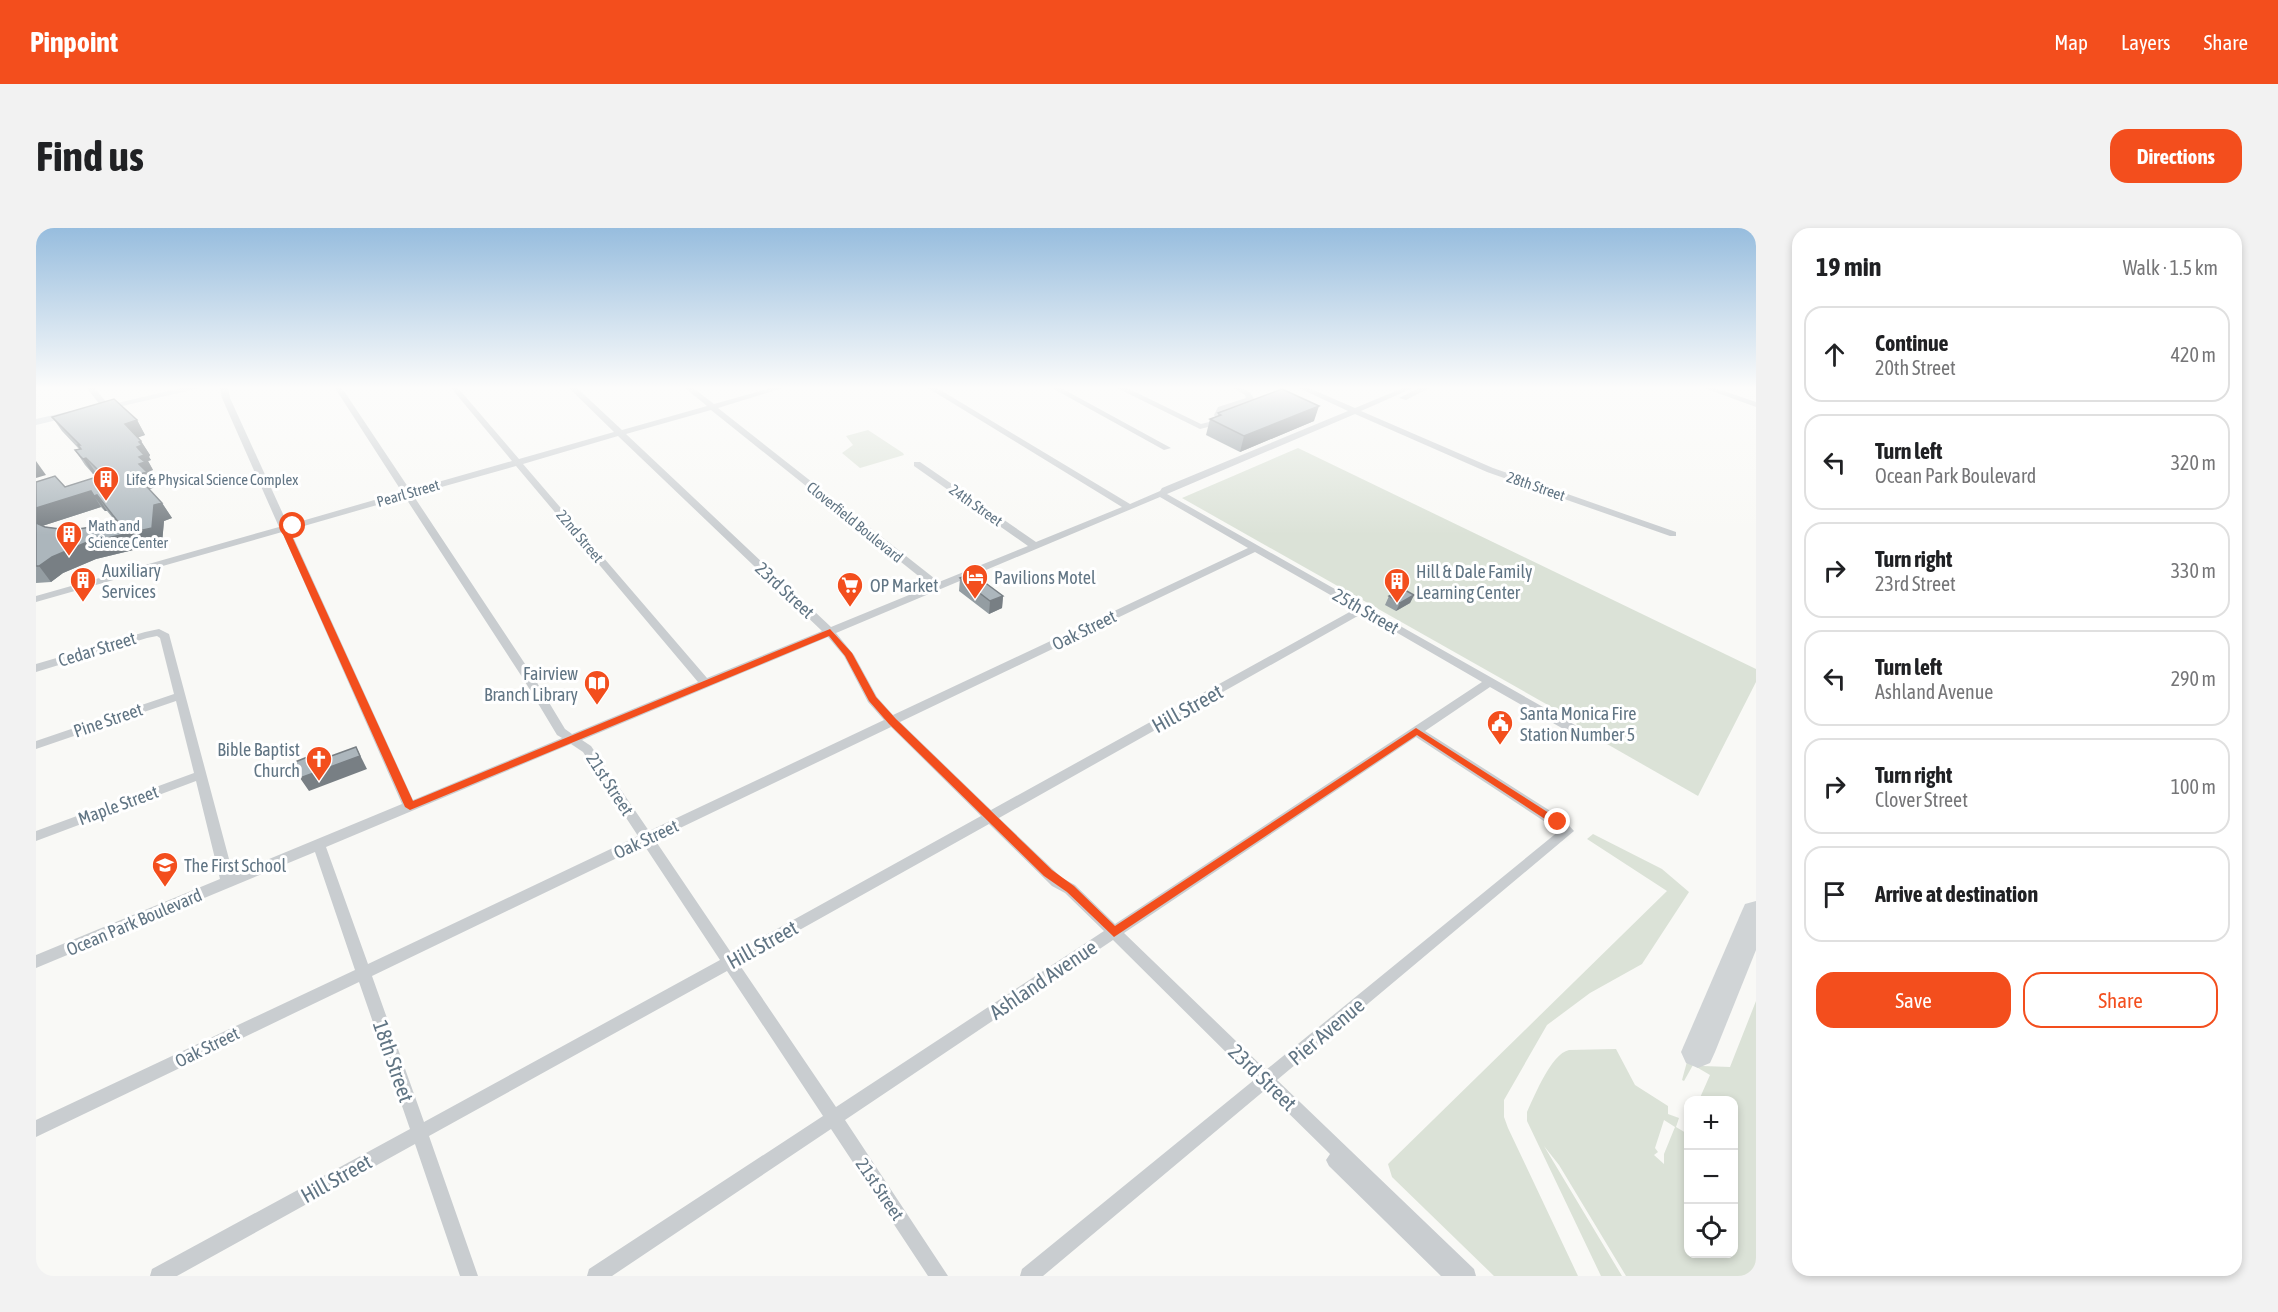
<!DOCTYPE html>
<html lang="en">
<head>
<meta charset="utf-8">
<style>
	body { margin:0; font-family:"Asap Condensed",sans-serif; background:#f2f2f2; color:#202124 }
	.controls { position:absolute; right:18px; bottom:18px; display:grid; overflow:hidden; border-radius:12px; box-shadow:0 3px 9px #0003 }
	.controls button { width:54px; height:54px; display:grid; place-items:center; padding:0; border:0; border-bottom:2px solid #e0e0e0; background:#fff; color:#202124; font:30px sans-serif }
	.stop { position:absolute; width:18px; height:18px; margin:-14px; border:4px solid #f34e1d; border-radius:50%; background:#fff }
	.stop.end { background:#f34e1d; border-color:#fff; box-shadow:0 2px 6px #0008 }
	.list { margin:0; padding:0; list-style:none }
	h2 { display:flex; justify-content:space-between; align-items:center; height:78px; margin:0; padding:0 24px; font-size:26px }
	h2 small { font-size:20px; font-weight:400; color:#757577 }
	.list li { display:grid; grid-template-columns:39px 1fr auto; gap:18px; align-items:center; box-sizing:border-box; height:96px; margin:0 12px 12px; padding:0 12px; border:2px solid #e0e0e0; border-radius:18px }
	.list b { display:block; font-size:22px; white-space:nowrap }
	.list p { margin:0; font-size:20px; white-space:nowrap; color:#757577 }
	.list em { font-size:20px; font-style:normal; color:#757577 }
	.actions { display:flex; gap:12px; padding:18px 24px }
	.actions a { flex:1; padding:14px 0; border:2px solid #f34e1d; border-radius:18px; text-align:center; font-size:21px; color:#f34e1d }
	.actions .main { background:#f34e1d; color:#fff }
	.icon { flex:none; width:33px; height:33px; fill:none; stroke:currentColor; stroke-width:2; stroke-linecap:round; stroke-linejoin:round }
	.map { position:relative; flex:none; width:1720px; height:1048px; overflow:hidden; border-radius:18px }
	header { display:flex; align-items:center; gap:36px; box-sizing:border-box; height:84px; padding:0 30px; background:#f34e1d; color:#fff }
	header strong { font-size:28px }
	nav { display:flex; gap:33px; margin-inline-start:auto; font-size:21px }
	.intro { display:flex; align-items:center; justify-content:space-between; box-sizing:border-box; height:144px; padding:0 36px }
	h1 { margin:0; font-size:42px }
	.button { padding:15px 27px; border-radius:18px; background:#f34e1d; color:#fff; font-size:21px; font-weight:700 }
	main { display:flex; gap:36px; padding:0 36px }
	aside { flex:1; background:#fff; border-radius:18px; box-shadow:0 3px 9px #0003 }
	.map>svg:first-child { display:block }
	.green { fill:#dbe2d7; fill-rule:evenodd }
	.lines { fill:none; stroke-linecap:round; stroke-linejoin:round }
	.taxiway { fill:#d0d4d6; fill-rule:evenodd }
	.minor { fill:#c9cdd0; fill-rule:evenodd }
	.major { fill:#d6dbdf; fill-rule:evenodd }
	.wall { fill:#949da2; fill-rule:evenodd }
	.shaded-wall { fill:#787f84 }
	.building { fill:#acb6bc; stroke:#787f84; stroke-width:1.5 }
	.route { fill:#f34e1d }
	.labels { text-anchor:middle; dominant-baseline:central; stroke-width:6; stroke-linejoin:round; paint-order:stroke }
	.far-poi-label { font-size:15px; fill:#617584; stroke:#fff; text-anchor:start }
	.far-street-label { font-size:15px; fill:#617584; stroke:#fff }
	.poi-label { font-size:18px; fill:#617584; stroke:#fff; text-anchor:start }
	.street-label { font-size:18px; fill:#617584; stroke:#fff }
	.near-street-label { font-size:21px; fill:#617584; stroke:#fff }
</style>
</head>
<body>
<header>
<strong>Pinpoint</strong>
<nav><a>Map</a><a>Layers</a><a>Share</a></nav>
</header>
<div class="intro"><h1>Find us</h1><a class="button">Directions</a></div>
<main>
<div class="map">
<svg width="1720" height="1048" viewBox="0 0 1720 1048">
	<rect width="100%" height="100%" fill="#f9f9f6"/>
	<!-- green -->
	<path class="green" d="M832,202l35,23 1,2 -44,13 -18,-15 11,-8 -7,-9z
		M1262,220l458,221v13l-58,114 -112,-64 -10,-8 2,-2 -396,-224z
		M1557,606l69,35 27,23 -47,72 -52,29 -43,32 -43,75v17l4,11 70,148h-84l-102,-99 -4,-13 279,-273 -80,-52z
		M1720,773v275h-130l-67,-111 -15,-19 78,130h-21l-74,-155v-9c8,-17 24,-58 42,-62l47,-1 19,36 33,21v8l11,4 -3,9 10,6 2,-3v124h46v-154h-35l11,-25 -17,-10 -9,16 -2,-1 6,-22 15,8 27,1zM1628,892l11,7 -11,27v10l-10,-9 4,-3 -3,-4z"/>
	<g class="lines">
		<!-- taxiway -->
		<path class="taxiway" d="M1720,673v49l-41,102 -5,11 -12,5 -12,-5 -5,-11 60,-139 4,-9z"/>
		<!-- minor -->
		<path class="minor" d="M51,160h7l15,17v4h-6z
			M184,160h8l2,10 58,127 114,-33 -67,-104h7l68,102 102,-29 -61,-73h7l61,71 95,-27 -45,-44h8l45,42 85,-24 -22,-18h8l21,16 57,-16h12l-65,20 221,174 89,-36 -114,-80v-4h6l116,80 86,-35 -194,-119h9l193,116 30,-13 2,-3 186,-77 -49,-23h10l46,20 48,-20h10l-52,23 132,57 183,64v4h-6l-183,-64 -132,-58 -188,80 408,231 2,3 -2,3h-8l-77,-44 -65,44 138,88 11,12 -297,249 197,189 2,7h-35l-112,-110 -3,-6 4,-6 -65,-64 -222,186h-23l2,-7 232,-189 -141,-140 -268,180 103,156h-20l-97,-147 -219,147h-25l2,-7 234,-153 -96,-145 -298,165 49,140h-18l-45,-132 -238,132h-27l2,-7 258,-140 -51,-147 -323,155v-17l319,-150 -40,-118 -279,116v-13l184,-76 -24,-98 -160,60v-10l158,-58 -18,-72 -140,48v-8l138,-47 -14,-56 -3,-2 -10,2 -111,34v-8l109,-32 14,-3 10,5 64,240 169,-70 -120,-272 -246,70v-6l243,-69 -57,-129zM675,182l220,176 -100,41 -205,-193zM582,208l204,195 -115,47 -184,-214zM480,238l182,216 -126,52 -7,-5 -32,-53 -120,-181zM369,269l119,183 33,55 5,3 -149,62 -123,-270zM1124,269l88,51 -355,167 -16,-18 -23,-42 -18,-22zM1219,324l100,57 -364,201 -91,-88zM1327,385l119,69 -367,242 -40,-39 -13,-7 -63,-60zM792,409l16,19 24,46 16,18 -235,111 -58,-85 -9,-6zM855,499l90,89 -249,138 -77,-114zM1380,509l143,94 -293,239 -142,-137zM535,516l12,8 55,84 -270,128 -42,-117zM953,596l63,62 13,7 39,38 -268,176 -97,-143zM608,617l76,115 -296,162 -52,-146z
			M1016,160h9l110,60 -7,2z
			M1081,160h10l74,36 16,-4 -3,-5 4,-8 28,-9 -1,-3 -12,-7c9,0 17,1 21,11l-30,11 -2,5 3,6 -1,2 -24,6z
			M1383,160h10l-23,12 -7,-2z
			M1668,160h11l41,14v5z"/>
		<!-- major -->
		<path class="major" d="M145,160h19l-99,23 -5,-3z
			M35,183l3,1v4l-38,9v-6z"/>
	</g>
	<!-- wall -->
	<path class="wall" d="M1182,185l96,8 -74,31 -34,-17 4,-16 8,-3z
		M16,189l85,3 8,15 -7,2 12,18 -1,2 2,3 -3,1 5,9 -3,1 4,6 -3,1 5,9 -7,2 13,14 10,15 -8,3 -2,22 -66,16 -33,14 -12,9 -15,1v-101l29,5 34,-11 -3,-3 -3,1 -8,-9 -10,-15 4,-1 -17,-18zM65,279l4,4h2l10,12 -39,6h-18l-18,-3z
		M924,350l43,18 -1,12 -13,6 -30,-23z
		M1378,367l-4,8 -14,8 -11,-6 4,-9z"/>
	<!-- shaded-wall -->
	<path class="shaded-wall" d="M1283,178l-5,15 -74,31 4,-16z
		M101,192l8,15 -11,4 -9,-15z
		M105,213l9,14 -1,2 2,3 -3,1 5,9 -3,1 4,6 -3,1 5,9 -10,3 -10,-15 3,-11v-7l-2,-10 2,-5z
		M50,230l10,15 -3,1 -10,-15z
		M0,233l10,14 -10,3z
		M55,263l10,16 -65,21v-20z
		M61,267l10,16h-2l-11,-15z
		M126,275l10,15 -8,3 -2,22 -66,16 -33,14 -12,9 -12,-16 13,-9 102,-52z
		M1378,367l-4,8 -14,8 4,-8z
		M967,368l-1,12 -13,6 1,-13z
		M320,519l11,22 -58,22 -9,-13 20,-26 8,13z"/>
	<!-- building -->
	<path class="building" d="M1246,161l37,17 -75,30 -34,-17 11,-4 -3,-2z
		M78,171l23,21 -12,4 16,17 -2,1 3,3 -5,2 7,8 -5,2 6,5 -6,2 8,8 -11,3 26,28 -8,2 -2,23 -67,15 -33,14 -13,9h-3v-43l9,4 15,2h18l41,-6 -22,-28 -3,1 -3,-5 -55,17v-26l19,-6 10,11 38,-12 -17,-17 -3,1 -3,-3 -5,-6 6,-1 -3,-4h2l-28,-28z
		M936,345l31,23 -13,5 -30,-23z
		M1367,361l11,6 -14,8 -11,-7z
		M320,519l4,9 -60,22 -5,-16 25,-10 3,7z"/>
	<!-- sky -->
	<linearGradient id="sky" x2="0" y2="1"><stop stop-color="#97bdde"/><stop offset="0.52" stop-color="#fcfcfb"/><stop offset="1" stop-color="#fcfcfb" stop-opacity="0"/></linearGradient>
	<rect width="1720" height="307" fill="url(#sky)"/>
	<!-- route -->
	<path class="route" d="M257,295l4,3 -8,3 1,3 123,269 417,-172 22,24 24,44 20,22 156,151 22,16 41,40 301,-198 147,94 -5,4 -4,-1 -137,-90 -303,202 -47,-45 -23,-16 -155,-152 -20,-23 -24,-45 -16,-20 -419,174 -5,-3 -123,-275v-6z"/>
	<!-- icons -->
	<defs>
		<g id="building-pin" transform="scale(1.35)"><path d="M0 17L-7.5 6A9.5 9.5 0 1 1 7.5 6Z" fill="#f34e1d" stroke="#fff"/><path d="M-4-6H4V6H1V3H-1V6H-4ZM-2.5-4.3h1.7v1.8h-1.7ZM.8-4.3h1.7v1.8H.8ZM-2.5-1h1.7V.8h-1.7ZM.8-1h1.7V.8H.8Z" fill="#fff"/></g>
		<g id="hotel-pin" transform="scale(1.35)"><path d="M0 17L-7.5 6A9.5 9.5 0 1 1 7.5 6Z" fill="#f34e1d" stroke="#fff"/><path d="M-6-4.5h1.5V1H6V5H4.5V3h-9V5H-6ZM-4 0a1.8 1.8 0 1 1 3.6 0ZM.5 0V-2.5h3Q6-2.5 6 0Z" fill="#fff"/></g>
		<g id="supermarket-pin" transform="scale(1.35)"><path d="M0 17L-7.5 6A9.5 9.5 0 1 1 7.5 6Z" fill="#f34e1d" stroke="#fff"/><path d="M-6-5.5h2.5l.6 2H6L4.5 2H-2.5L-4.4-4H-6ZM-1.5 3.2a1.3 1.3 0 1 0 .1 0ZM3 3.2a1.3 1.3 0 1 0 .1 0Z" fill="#fff"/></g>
		<g id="library-pin" transform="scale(1.35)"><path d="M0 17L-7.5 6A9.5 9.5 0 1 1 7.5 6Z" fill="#f34e1d" stroke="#fff"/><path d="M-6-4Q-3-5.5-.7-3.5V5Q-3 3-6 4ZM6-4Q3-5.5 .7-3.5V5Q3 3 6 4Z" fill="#fff"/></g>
		<g id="civic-pin" transform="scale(1.35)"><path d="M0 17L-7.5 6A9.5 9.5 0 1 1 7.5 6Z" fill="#f34e1d" stroke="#fff"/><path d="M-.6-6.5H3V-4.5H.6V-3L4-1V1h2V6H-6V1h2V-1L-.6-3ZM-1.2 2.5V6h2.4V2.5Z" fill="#fff"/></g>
		<g id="church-pin" transform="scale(1.35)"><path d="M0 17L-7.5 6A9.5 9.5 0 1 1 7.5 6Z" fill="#f34e1d" stroke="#fff"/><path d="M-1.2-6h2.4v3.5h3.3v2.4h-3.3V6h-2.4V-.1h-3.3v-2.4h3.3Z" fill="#fff"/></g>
		<g id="school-pin" transform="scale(1.35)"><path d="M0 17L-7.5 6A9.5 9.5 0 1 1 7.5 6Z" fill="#f34e1d" stroke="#fff"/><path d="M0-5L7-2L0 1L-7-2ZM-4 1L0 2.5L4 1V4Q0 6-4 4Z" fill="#fff"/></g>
	</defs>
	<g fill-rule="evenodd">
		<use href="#building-pin" x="70" y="251"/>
		<use href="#building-pin" x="33" y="306"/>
		<use href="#hotel-pin" x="939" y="349"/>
		<use href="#building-pin" x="47" y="352"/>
		<use href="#building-pin" x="1361" y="353"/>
		<use href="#supermarket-pin" x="814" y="357"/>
		<use href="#library-pin" x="561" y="455"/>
		<use href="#civic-pin" x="1464" y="495"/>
		<use href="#church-pin" x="283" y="531"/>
		<use href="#school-pin" x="129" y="637"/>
	</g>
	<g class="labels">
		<!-- far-poi labels -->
		<g class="far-poi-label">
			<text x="90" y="251">Life &amp; Physical Science Complex</text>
			<text x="52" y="297">Math and<tspan x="52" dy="17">Science Center</tspan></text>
		</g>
		<!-- far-street labels -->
		<g class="far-street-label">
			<text transform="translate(1500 258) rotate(19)">28th Street</text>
			<text transform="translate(372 265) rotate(-16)">Pearl Street</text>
			<text transform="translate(940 277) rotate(35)">24th Street</text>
			<text transform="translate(819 294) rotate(39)">Cloverfield Boulevard</text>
			<text transform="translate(544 308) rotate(50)">22nd Street</text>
		</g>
		<!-- poi labels -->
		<g class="poi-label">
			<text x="66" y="342">Auxiliary<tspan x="66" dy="21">Services</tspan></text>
			<text x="1380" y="343">Hill &amp; Dale Family<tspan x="1380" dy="21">Learning Center</tspan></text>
			<text x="958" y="349">Pavilions Motel</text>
			<text x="834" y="357">OP Market</text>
			<text x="542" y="445" text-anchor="end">Fairview<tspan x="542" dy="21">Branch Library</tspan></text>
			<text x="1484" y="485">Santa Monica Fire<tspan x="1484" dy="21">Station Number 5</tspan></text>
			<text x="264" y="521" text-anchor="end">Bible Baptist<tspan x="264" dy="21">Church</tspan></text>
			<text x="148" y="637">The First School</text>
		</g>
		<!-- street labels -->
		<g class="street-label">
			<text transform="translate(749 362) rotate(43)">23rd Street</text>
			<text transform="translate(1330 383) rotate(30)">25th Street</text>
			<text transform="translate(1048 402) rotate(-26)">Oak Street</text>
			<text transform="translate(61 421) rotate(-17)">Cedar Street</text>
			<text transform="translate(72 492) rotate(-19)">Pine Street</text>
			<text transform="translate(574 556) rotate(57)">21st Street</text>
			<text transform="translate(82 577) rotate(-20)">Maple Street</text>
			<text transform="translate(610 611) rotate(-25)">Oak Street</text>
			<text transform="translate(98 694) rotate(-23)">Ocean Park Boulevard</text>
			<text transform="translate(171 819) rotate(-26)">Oak Street</text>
			<text transform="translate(844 961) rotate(56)">21st Street</text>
		</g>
		<!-- near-street labels -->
		<g class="near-street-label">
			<text transform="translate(1151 480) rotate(-29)">Hill Street</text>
			<text transform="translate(726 716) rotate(-29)">Hill Street</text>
			<text transform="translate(1007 751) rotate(-34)">Ashland Avenue</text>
			<text transform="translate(1290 803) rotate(-40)">Pier Avenue</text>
			<text transform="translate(358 833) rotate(71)">18th Street</text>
			<text transform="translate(1227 849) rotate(44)">23rd Street</text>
			<text transform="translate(300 950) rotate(-29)">Hill Street</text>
		</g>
	</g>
</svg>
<div class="controls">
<button>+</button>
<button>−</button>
<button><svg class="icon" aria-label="locate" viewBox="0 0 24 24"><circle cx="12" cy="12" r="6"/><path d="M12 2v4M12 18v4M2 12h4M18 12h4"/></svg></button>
</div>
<div class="stop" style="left:257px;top:298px"></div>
<div class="stop end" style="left:1522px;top:594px"></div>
</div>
<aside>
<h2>19 min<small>Walk · 1.5 km</small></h2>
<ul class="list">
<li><svg class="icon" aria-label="ahead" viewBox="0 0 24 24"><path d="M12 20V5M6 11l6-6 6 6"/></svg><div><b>Continue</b><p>20th Street</p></div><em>420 m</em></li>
<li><svg class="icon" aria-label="left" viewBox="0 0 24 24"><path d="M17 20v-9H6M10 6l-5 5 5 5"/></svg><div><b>Turn left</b><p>Ocean Park Boulevard</p></div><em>320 m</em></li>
<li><svg class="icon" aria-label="right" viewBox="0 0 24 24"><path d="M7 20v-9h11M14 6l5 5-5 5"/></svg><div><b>Turn right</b><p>23rd Street</p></div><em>330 m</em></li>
<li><svg class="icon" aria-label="left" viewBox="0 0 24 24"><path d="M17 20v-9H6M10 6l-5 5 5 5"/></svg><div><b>Turn left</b><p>Ashland Avenue</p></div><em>290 m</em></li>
<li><svg class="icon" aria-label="right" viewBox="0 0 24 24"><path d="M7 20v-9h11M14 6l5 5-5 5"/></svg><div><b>Turn right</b><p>Clover Street</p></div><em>100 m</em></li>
<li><svg class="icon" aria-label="arrive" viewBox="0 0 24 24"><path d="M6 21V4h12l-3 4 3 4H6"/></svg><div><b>Arrive at destination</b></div></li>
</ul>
<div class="actions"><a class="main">Save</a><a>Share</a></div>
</aside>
</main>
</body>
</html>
